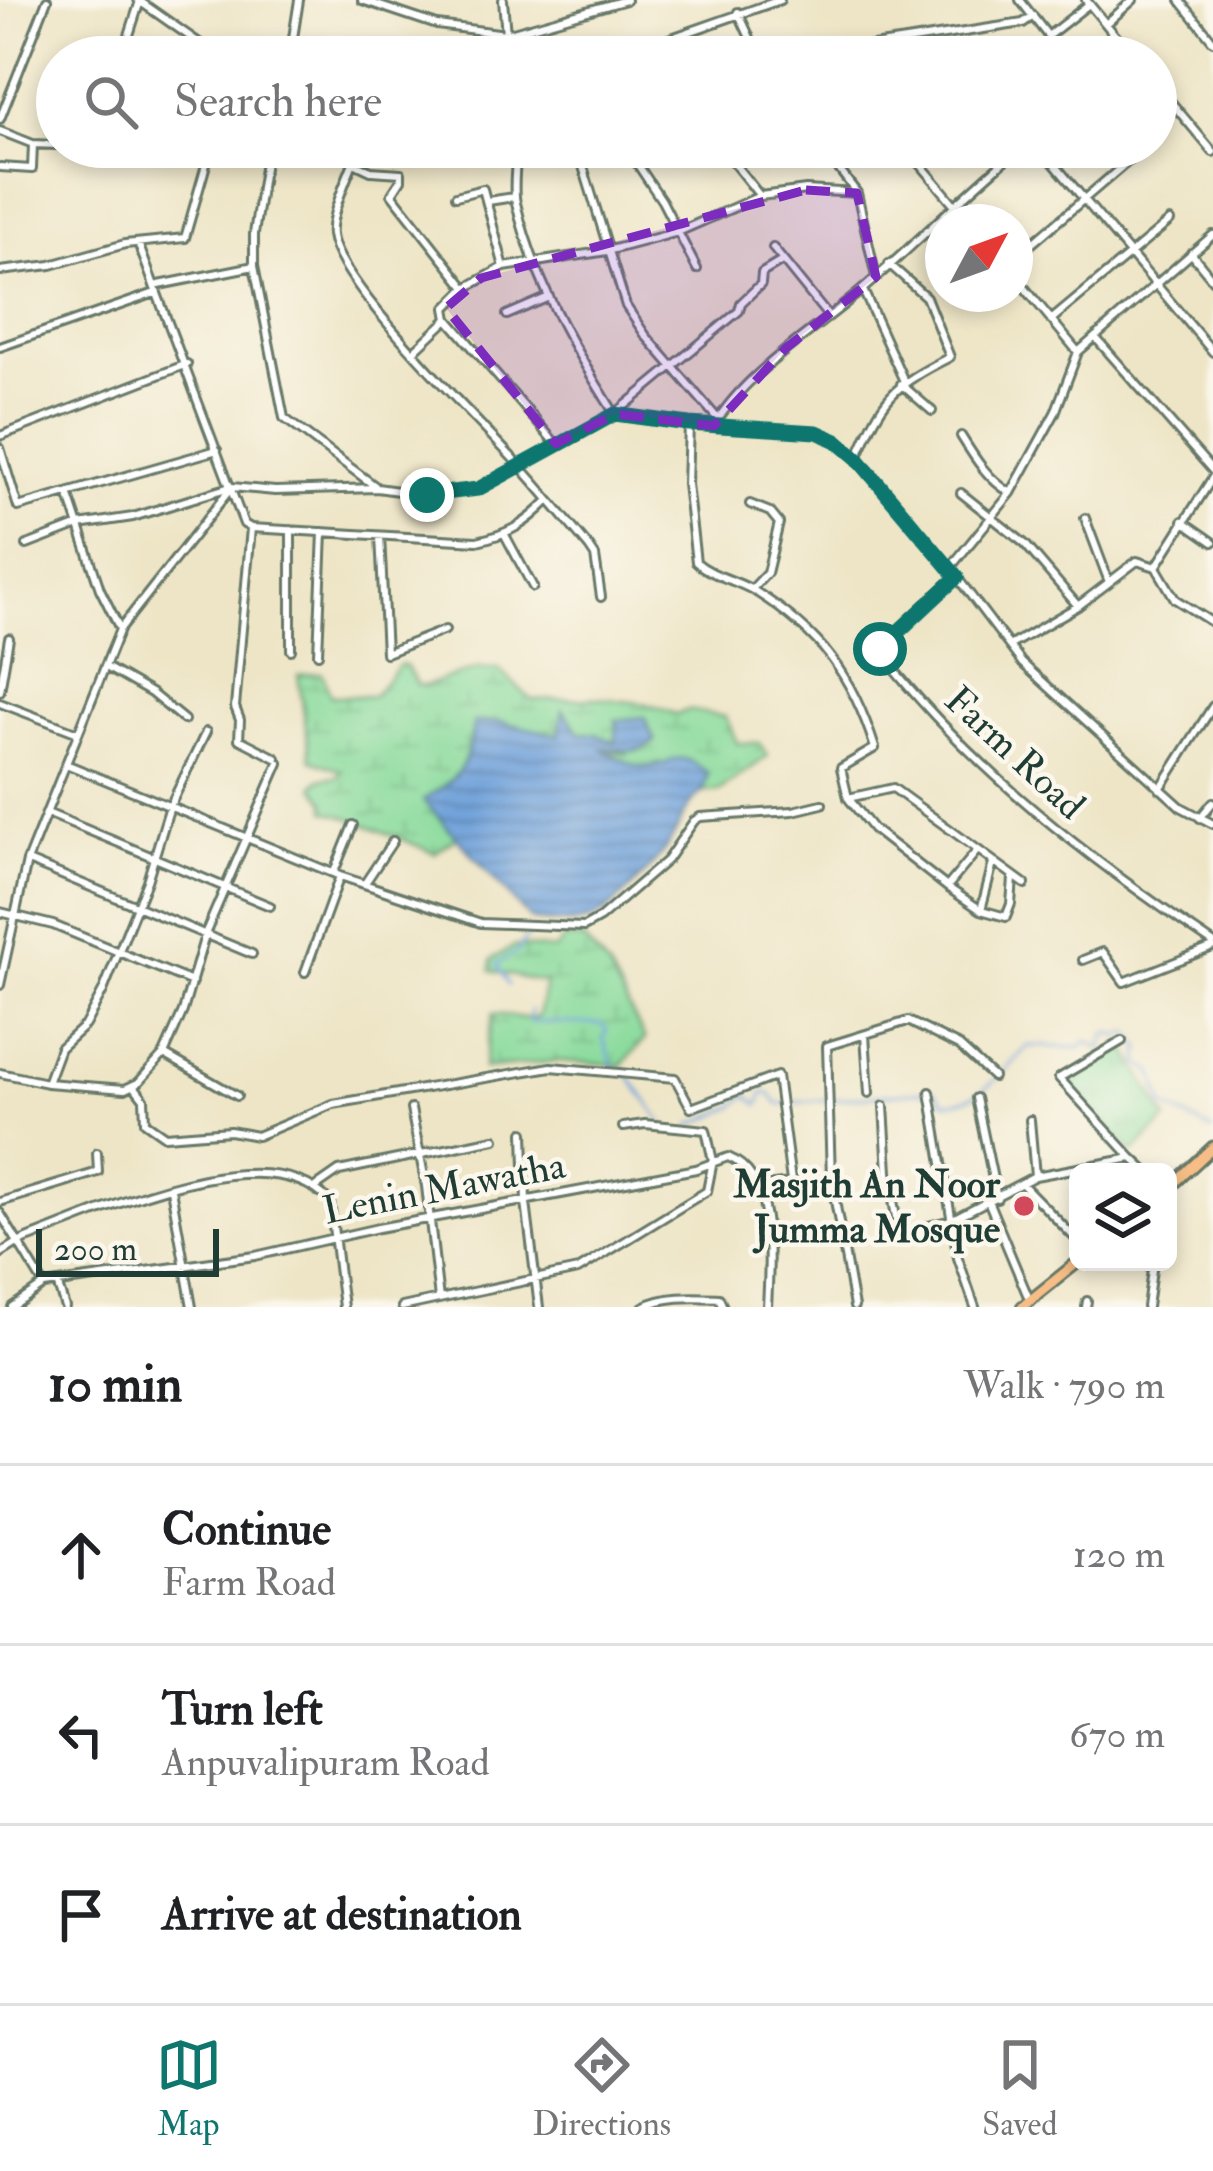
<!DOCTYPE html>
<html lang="en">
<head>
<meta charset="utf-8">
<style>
	body { margin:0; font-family:"IM FELL Double Pica",serif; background:#f6f6f6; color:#202124 }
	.controls { position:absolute; right:36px; bottom:36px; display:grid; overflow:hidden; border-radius:18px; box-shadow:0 6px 18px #0003 }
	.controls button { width:108px; height:108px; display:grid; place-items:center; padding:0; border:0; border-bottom:3px solid #e0e0e0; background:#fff; color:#202124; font:60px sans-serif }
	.compass { position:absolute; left:925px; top:204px; width:108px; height:108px; border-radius:50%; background:#fff; box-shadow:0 6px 18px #0003; rotate:49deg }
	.scale { position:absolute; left:36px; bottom:30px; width:183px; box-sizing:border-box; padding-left:12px; border:6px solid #1f3d34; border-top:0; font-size:33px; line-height:42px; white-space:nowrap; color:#1f3d34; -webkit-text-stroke:9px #fbf7ec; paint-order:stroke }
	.stop { position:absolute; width:36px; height:36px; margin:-27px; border:9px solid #0f766e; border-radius:50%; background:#fff }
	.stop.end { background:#0f766e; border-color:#fff; box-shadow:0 3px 12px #0008 }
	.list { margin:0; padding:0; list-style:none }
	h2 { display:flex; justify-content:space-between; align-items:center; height:156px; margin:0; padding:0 48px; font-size:51px }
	h2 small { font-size:39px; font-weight:400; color:#757577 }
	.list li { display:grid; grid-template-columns:78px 1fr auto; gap:36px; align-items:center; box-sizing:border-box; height:180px; padding:0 48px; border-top:3px solid #e0e0e0 }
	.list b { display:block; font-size:45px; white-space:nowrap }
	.list p { margin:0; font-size:39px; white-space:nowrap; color:#757577 }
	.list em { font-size:39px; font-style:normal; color:#757577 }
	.icon { flex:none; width:66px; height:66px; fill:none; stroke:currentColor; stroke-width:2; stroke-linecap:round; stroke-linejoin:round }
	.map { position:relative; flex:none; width:1213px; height:1307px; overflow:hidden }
	.search { position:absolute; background:#fff; box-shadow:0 6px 18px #0003; left:36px; right:36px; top:36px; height:132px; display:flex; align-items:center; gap:30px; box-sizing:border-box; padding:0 42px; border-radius:66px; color:#757577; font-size:45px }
	.sheet { height:696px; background:#fff }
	nav { display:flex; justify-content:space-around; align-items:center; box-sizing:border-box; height:168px; border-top:3px solid #e0e0e0; background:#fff; font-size:33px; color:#757577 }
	nav a { display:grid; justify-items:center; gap:6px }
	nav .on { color:#0f766e }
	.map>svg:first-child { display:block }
	.wetland { fill:url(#wetland-marsh); stroke:#548c68; stroke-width:3 }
	.park { fill:url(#park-tufts); stroke:#548c68; stroke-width:3 }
	.water { fill:url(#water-rules); stroke:#476f87; stroke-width:3 }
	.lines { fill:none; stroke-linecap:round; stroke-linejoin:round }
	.stream { stroke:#6fa1da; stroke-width:3 }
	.minor-casing { stroke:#677867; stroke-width:12 }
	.primary-casing { stroke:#677867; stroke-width:15 }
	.minor { stroke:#fff; stroke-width:6 }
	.primary { stroke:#f6be86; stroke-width:9 }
	.route { stroke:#0f766e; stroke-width:15 }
	.marked { fill:#7b2cbf; fill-opacity:0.2; stroke:#7b2cbf; stroke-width:9; stroke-dasharray:24 15; stroke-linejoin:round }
	.poi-dot { fill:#d1495b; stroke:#fbf7ec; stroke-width:4.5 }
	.labels { text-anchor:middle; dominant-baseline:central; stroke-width:9; stroke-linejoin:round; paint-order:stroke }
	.street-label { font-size:39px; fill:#1f3d34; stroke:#fbf7ec }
	.poi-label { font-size:39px; font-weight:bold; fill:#1f3d34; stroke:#fbf7ec; text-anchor:end }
</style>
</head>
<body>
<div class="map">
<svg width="1213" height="1307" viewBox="0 0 1213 1307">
	<defs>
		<pattern id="wetland-marsh" width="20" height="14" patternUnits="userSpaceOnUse" patternTransform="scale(3)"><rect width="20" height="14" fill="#88da9b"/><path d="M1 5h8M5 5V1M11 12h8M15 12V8" fill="none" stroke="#75bc86"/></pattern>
		<pattern id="park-tufts" width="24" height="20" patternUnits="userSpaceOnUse" patternTransform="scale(3)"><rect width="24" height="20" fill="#88da9b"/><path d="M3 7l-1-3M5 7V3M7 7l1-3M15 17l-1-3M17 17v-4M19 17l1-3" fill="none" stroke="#75bc86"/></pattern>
		<pattern id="water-rules" width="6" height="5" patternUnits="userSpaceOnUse" patternTransform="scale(3)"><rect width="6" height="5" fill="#6fa1da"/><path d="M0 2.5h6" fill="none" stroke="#5b84b2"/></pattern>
	</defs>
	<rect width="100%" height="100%" fill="#fbf7ec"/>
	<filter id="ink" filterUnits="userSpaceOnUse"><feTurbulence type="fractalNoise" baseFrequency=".00833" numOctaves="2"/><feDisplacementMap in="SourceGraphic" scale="24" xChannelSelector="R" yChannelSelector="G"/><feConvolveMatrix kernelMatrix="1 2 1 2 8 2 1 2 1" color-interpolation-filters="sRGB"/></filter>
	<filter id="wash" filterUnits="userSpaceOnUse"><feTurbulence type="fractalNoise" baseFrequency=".004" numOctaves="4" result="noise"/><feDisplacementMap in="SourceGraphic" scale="48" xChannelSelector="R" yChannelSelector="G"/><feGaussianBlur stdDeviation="2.7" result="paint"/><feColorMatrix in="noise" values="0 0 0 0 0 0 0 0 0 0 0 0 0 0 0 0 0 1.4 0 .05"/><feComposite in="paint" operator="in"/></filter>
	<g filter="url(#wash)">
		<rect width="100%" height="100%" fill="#eee5c6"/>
		<!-- wetland -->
		<path class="wetland" d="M400,664l6,2 11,19 7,1 53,-17h21l34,31 67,-2 48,6 29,10 13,-4 37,7 11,26h22l9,13 -49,35 -16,1 5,-19 -49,-10c-20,11 -43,-8 -63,-16l31,7 -8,-22 -2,11 -22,-9 -35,2 -86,-14c-10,46 -8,51 -51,78l34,36 -22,17 -90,-37 -19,-5v-9l-12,-16 6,-7 18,-2 4,-6 -31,-11 -13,-85 24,-2 9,23h42z
			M582,938l27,31 36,70 -23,26 -65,-4 -74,8 10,-55 40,5 5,-3 7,-33 -54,-12 1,-12 23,-13 40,4 9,-11z"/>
		<!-- park -->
		<path class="park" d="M1123,1044l44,75 -34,34 -66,-74z"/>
		<!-- water -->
		<path class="water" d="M563,710l17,23 15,1 21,8 1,-22 27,-3 11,24c-21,18 -32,5 -54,8 14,5 30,18 45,18 32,-1 26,-22 62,6l-5,19c-17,11 -23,35 -35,53 -11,17 -55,65 -73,73 -19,8 -46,6 -65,1l-107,-119c39,-24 44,-34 51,-78h27l58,13z"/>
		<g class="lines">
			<!-- stream -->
			<path class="stream" d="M508,985l-11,-21 20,-12 15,-23
				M530,1010v12l71,2 6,6 -4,8 11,31 11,1 39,55
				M691,1125l43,-18 13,-12 12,10 4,-12 7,1 8,10 157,-14 10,12c35,2 60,-32 83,-56l52,2 7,-7 14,8 5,-14 7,-2 5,4 11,-5 12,15 -2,17 14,8 11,34 49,25"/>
		</g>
	</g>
	<g filter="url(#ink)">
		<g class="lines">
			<!-- minor casing -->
			<g class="minor-casing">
				<path id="minor" d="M138,0l81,57
					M362,0l75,25 69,9 120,-34
					M503,0l5,57
					M1020,0l28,36 41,-32
					M1086,0l47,57
					M1180,0l33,41
					M738,12l21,45
					M1106,24l27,-24
					M122,57l17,-53
					M290,57l9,-57
					M617,57l163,-57
					M834,57l26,-9 163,-25 10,-7
					M1156,84l57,68
					M0,119l47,-119
					M0,131l33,13 24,1
					M196,147l14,5
					M359,147c-7,21 -30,67 -27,88 6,50 146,185 185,228 25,27 48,56 72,84l6,9 6,41
					M406,147l64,4 46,-3
					M516,147c1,18 -4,40 0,56 18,77 57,145 99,211l124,-103 2,-8 20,-19 1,-11 20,-12
					M577,147l49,159 20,30 72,83
					M721,147l39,49
					M822,147l35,46 19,84
					M906,147l63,75
					M1040,147l173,205
					M265,161l-11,73v32l30,152 91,68
					M354,163l17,8 30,2v7l-9,14 74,94
					M638,165l24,36 35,68
					M1057,166l23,-19
					M0,167l32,2 1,-25
					M456,196l27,-7 21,78
					M488,201l26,-4
					M138,243l106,281 7,4 226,13c32,-7 49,-17 72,-41
					M773,248l55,68
					M1191,253l22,27
					M1015,258l130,-111
					M0,271l51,-6 74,-21 60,-6 26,-91
					M1015,276l63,76
					M154,286l100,-20
					M863,290l40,89
					M507,315l42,-18
					M1051,320l119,-99
					M1095,337l118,134
					M0,347l155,-54
					M413,352l35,-33
					M901,384l31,27
					M689,425l-2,59 9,78c17,15 41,18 60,30 65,41 96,83 119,156l-34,20 7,30 45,-10 132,96
					M714,426c31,-54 103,-97 149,-137 54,-46 103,-97 158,-142
					M0,436l187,-72
					M961,436c13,21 27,44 50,57
					M556,444l-108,-125 -2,-11 20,-20 38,-21 103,-16 71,-19 82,-36 46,-6 51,3
					M0,448l18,59 199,-57
					M857,458c26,-61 34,-71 93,-101l-24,-60 -37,-33
					M68,493l32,96 20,40
					M961,493l64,51 53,62
					M750,504l20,8 9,11 -12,50 -15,16
					M1085,518l24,64
					M1183,521l30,21
					M251,528l-16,179 5,13 -1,19 37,19
					M505,535l28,52
					M380,536l6,117 59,-23
					M27,545l52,-20 54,-8 97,-30
					M1156,567l57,-90
					M950,568l61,-75 44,-80 23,-61 135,-117
					M957,576l-75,69v10c93,117 208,205 331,288
					M1009,646l69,-40 59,-45 19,6 19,32 38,24
					M291,650v-120
					M318,654l5,-122
					M106,667l45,26 33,27
					M0,691l9,-53
					M0,703l78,30
					M66,764l274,112 141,47 103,4 16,-9 67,-58 27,-39 6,-4 93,-6 29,-7
					M1160,789l53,-83
					M848,798l25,31 74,58
					M47,813l223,93
					M1200,818l13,-16
					M976,852l-29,35 34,23
					M28,861l224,93
					M993,863l-12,47 25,7 5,-13 2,-26
					M334,872l19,-47
					M365,883l28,-42
					M0,912l53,13 139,57
					M1083,960l20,-8 21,30 89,-35
					M305,972l35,-96
					M0,985l27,-124 93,-232 112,-142 43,4 102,-3 50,7 51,-6 137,-75 74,11 128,7 20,9 20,17 93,110 72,95 159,144 32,17
					M865,1035l4,58
					M1122,1041l-63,37 73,80
					M164,1054l73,42
					M0,1073l47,10 78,6 13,-6 26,-29 19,-43 23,-79 73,-169
					M47,1083l13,-35 25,-23 18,-34 44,-110 23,-75 36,-74
					M134,1086l10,13 1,23 20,14 65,-5 27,5 76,-32 218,-37 124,11 16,30 86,-32 14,105
					M930,1092l28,166 17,49
					M976,1098l21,100
					M884,1106l4,66 11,62 52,-14 84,-44 97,-18 15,14
					M411,1109l15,77 13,113 139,-29 129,-79 6,-30 -7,-31 -61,-6 -22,3
					M1030,1120l5,56
					M524,1132l2,71 13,104
					M1023,1185l55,56
					M316,1187l23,-16 156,-32
					M758,1187l73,-9
					M171,1189l21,118
					M0,1202l98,-30 -1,-19
					M989,1203l40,96
					M0,1213l44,72
					M0,1254l19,-12c74,-27 248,-112 311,-40l13,105
					M57,1283l8,24
					M12,1307l32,-22 211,-29 123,-28 318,-59 32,-12c49,19 41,107 39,150
					M402,1307l37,-8
					M643,1307c22,-12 52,-10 76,-9l4,9
					M854,1307l-23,-129 -4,-132 81,-25 51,25 34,31
					M1086,1307l1,-6
					M1147,1307l6,-45"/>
			</g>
			<!-- primary casing -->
			<g class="primary-casing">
				<path id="primary" d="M1168,1189l45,-42
					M1022,1307l56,-45"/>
			</g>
			<!-- minor -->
			<use href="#minor" class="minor"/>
			<!-- primary -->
			<use href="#primary" class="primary"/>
		</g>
	</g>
	<g class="lines" filter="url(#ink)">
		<!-- route -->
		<path class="route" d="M427,495l51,-6 137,-75 74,10 128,8 20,9 20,17 100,119 -77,72"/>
	</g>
	<!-- marked area -->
	<path class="marked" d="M806,190l51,3 19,84 -90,71 -72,78 -99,-12 -59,30 -110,-136 35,-30z"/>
	<!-- markers -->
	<circle class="poi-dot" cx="1024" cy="1206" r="12"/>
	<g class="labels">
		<!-- street labels -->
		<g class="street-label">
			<text transform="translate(1015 753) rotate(43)">Farm Road</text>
			<text transform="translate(444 1188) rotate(-11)">Lenin Mawatha</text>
		</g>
		<!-- poi labels -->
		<g class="poi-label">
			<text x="1000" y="1184">Masjith An Noor<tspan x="1000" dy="45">Jumma Mosque</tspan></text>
		</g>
	</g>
</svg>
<div class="controls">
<button><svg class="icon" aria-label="layers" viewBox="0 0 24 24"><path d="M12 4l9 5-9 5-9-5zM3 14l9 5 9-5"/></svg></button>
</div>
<svg class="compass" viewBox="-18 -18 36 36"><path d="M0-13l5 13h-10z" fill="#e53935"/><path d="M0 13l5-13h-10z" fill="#757577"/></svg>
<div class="scale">200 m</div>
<div class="stop" style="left:880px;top:649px"></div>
<div class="stop end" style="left:427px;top:495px"></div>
<div class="search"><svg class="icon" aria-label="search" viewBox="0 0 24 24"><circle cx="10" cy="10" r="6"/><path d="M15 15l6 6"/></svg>Search here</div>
</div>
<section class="sheet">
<h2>10 min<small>Walk · 790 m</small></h2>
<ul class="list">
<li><svg class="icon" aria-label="ahead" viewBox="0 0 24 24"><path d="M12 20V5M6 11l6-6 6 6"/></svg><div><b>Continue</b><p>Farm Road</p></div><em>120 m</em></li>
<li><svg class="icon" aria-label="left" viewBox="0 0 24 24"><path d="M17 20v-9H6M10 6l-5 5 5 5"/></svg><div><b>Turn left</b><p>Anpuvalipuram Road</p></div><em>670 m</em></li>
<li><svg class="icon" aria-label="arrive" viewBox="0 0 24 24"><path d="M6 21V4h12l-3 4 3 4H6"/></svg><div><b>Arrive at destination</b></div></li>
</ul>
</section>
<nav>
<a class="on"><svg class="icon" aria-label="map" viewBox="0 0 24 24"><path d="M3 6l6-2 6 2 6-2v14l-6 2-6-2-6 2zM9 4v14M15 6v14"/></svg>Map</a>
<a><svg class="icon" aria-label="directions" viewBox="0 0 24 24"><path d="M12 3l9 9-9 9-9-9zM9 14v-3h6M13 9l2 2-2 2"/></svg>Directions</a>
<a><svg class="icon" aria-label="saved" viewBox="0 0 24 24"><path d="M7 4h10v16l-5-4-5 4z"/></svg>Saved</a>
</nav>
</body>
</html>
